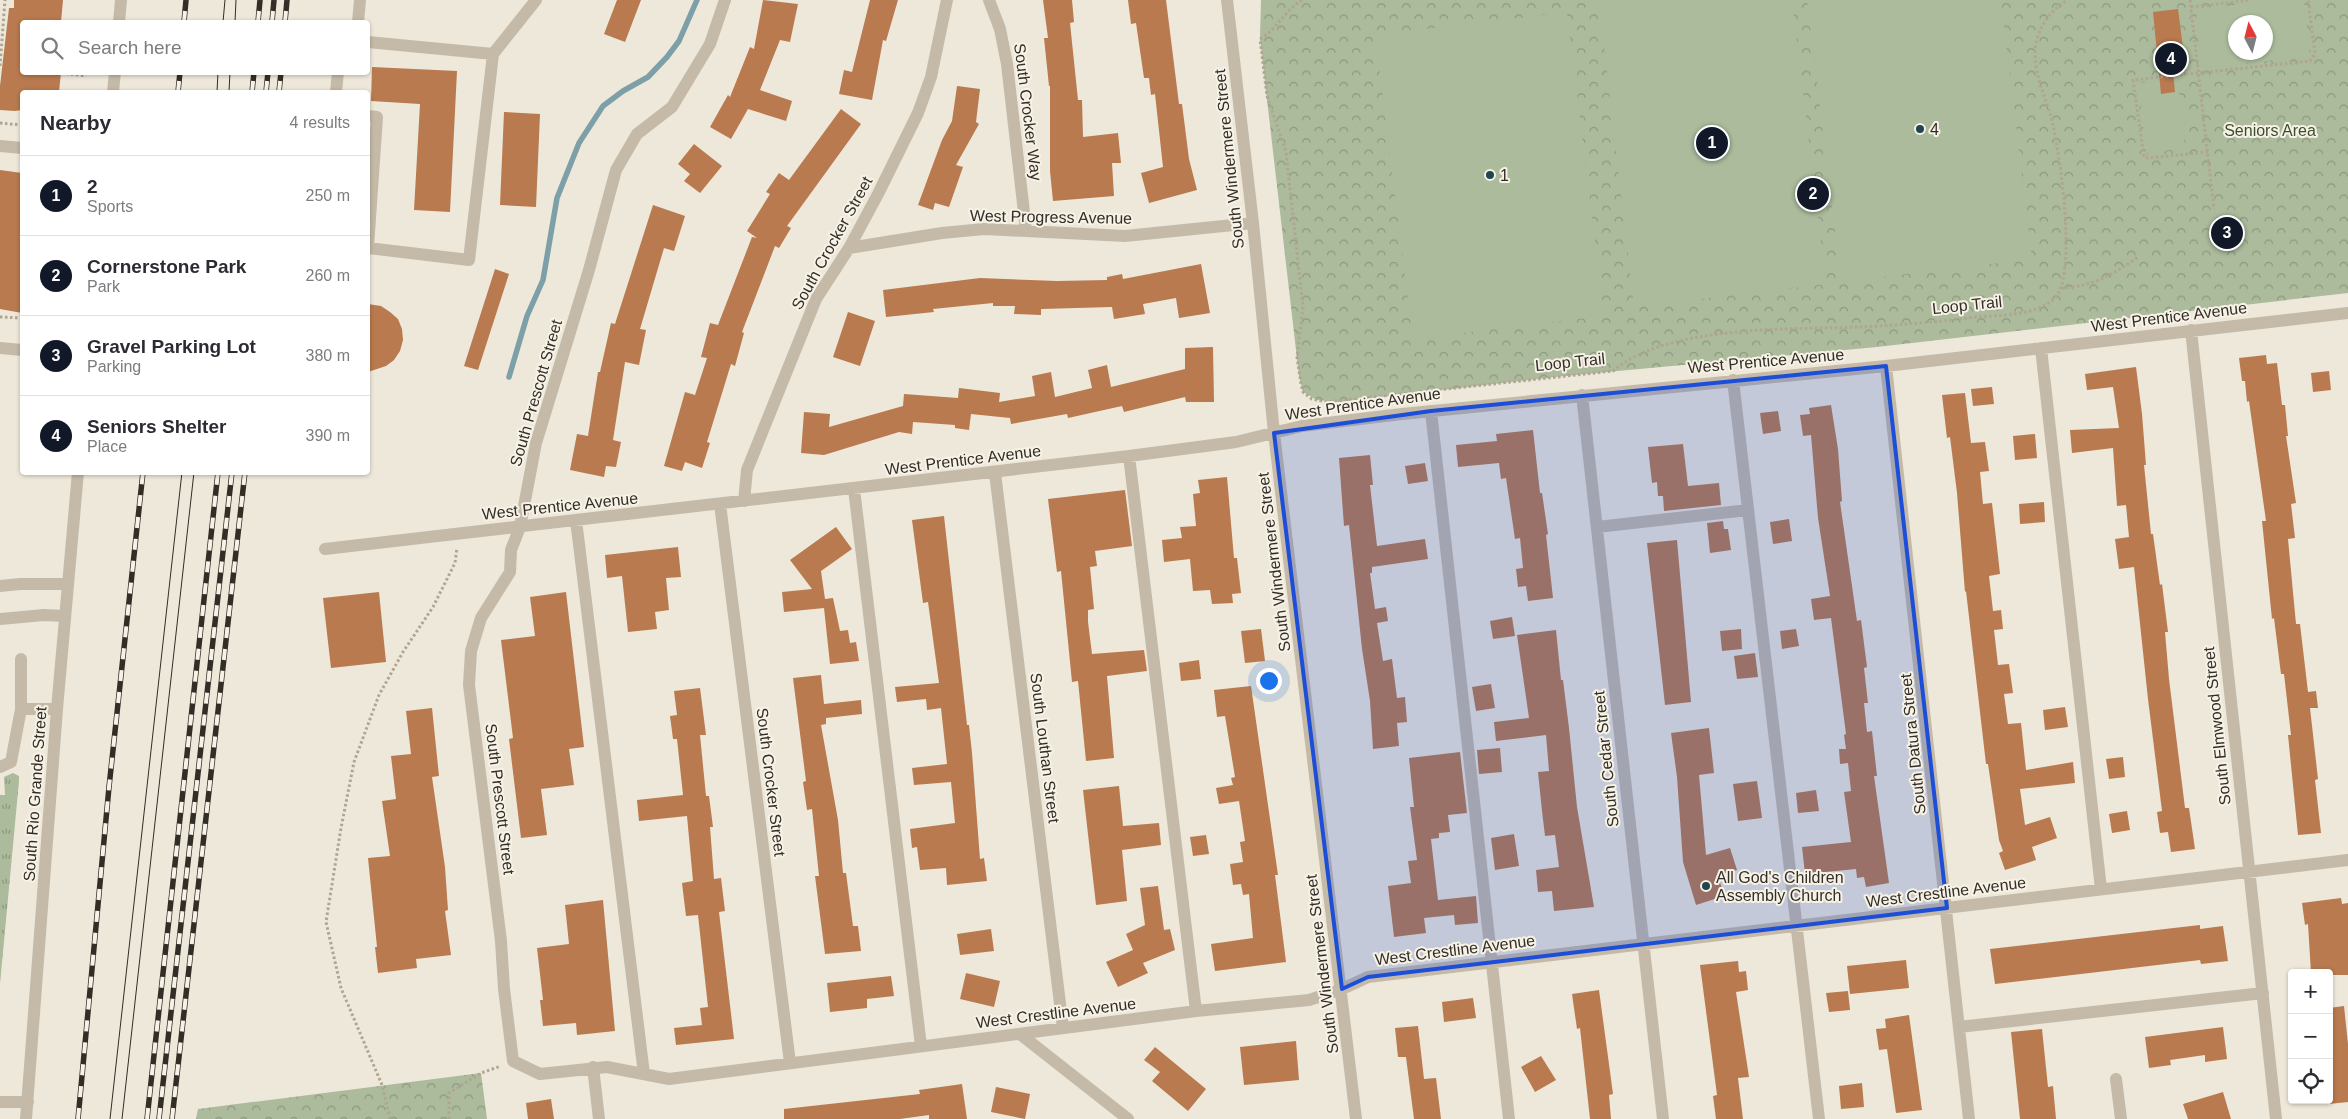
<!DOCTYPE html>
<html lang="en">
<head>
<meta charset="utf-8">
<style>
	body { margin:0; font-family:Arial,sans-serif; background:#f2f2f3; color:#2b2b33 }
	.controls { position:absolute; right:15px; bottom:15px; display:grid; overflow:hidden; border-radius:5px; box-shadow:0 1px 4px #0004 }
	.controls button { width:45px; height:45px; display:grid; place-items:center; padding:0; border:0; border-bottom:1px solid #e1e1e2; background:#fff; color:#2b2b33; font:25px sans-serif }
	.compass { position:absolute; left:2228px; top:15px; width:45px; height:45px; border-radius:50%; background:#fff; box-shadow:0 1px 4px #0004; rotate:353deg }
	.you { position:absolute; left:1268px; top:680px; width:18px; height:18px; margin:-12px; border:4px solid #fff; border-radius:50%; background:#1a73e8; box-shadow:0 0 0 8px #1a73e833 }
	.badge { display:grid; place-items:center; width:32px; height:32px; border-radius:50%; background:#111827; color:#fff; font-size:16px; font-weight:700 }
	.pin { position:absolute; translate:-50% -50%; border:2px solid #fff; box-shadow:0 1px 5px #0006 }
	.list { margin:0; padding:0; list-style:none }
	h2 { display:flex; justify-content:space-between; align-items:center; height:65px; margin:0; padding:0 20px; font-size:21px }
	h2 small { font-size:16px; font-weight:400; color:#7c7c81 }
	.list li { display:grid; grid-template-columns:32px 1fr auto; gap:15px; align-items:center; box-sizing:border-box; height:80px; padding:0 20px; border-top:1px solid #e1e1e2 }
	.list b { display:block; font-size:19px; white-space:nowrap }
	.list p { margin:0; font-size:16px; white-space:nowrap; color:#7c7c81 }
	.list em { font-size:16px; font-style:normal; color:#7c7c81 }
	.icon { flex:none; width:28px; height:28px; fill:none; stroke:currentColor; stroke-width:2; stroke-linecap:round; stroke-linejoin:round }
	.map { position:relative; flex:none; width:2348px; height:1119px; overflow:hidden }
	.search { position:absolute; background:#fff; box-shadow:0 1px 4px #0004; left:20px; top:20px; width:350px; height:55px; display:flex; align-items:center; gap:12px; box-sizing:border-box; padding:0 18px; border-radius:5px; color:#7c7c81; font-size:19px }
	.panel { position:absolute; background:#fff; box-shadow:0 1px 4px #0004; left:20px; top:90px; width:350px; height:385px; border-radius:5px }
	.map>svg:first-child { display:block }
	.grass { fill:url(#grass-tufts) }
	.park { fill:url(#park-crowns); fill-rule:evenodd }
	.pitch { fill:#abbb9c; fill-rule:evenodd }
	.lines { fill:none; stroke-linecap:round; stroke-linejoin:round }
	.stream { stroke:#7c9fa8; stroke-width:5.5 }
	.building { fill:#b87a4e }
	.path { stroke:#b0a492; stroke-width:3; stroke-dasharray:2.5 2.5; stroke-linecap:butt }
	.minor { stroke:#c5baa8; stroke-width:12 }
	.tram { stroke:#322d27; stroke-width:1 }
	.rail-casing { stroke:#322d27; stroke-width:5.5 }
	.rail { stroke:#f7f2e6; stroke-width:4; stroke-dasharray:11; stroke-linecap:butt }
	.marked { fill:#1d4ed8; fill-opacity:0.2; stroke:#1d4ed8; stroke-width:4; stroke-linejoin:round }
	.poi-dot { fill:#21444f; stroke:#f7f2e6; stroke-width:2 }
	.labels { text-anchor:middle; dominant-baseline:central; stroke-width:4; stroke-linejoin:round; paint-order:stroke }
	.street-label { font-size:16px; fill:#322d27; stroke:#f7f2e6 }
	.poi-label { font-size:16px; fill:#322d27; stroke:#f7f2e6; text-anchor:start }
	.park-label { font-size:16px; fill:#3c4e2e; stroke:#f7f2e6 }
</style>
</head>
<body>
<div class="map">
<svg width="2348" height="1119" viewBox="0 0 2348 1119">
	<defs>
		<pattern id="grass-tufts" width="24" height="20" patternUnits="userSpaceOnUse" patternTransform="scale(1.25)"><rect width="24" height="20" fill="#abbb9c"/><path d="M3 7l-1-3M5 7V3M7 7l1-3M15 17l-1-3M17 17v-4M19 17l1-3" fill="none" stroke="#8c987f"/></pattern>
		<pattern id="park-crowns" width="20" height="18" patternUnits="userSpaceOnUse" patternTransform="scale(1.25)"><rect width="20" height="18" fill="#abbb9c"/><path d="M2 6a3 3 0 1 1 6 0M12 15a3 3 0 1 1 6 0" fill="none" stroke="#8c987f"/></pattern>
	</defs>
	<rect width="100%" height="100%" fill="#eee8da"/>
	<!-- grass -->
	<path class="grass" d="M13,773l6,3v5l-19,203v-189h5l-1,-18z"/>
	<!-- park -->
	<path class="park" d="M1261,0h1087v293l-471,54 -313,29 -226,26 -21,-2 -14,-8 -4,-16 -39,-337zM2236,22h30v30h-30z
		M481,1073l6,46h-291l2,-10z"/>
	<!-- pitch -->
	<path class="pitch" d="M1616,0h176l34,284 -192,23 -35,-305z
		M1807,0h194l31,259 -191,23z
		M2283,0h21l6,56 -108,12 -6,-59zM2266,22v30h-30v-30z
		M1567,12l37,304 -191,23 -38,-304z
		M2178,79l2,22c10,6 11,18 3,26l2,21 -39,5 -8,-70z"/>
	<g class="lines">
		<!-- stream -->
		<path class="stream" d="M509,377l18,-61 16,-36 14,-82 22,-55 24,-37 20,-15 25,-14 19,-20 12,-16 18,-41"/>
	</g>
	<!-- building -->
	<path class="building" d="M14,0h49l-2,22h-39v50h39l-2,20h-37v18l-7,1 -15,-1v-24l9,-78h5z
		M617,0h24l-16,42 -21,-8z
		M763,0l35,4 -8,38 -10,-2 -20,50 32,11 -6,20 -38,-12 -17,30 -21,-12 18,-32 2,2 20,-50 4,2z
		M870,0h28l-12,41 -3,-1 -11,60 -33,-6 5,-24 8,2z
		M1043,0h29l2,22 -4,1 8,77h4l1,37 35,-4 3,30h-9l2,33 -61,5 -3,-30v-85h-1l-5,-48h4z
		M1128,0h38l13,104h3l7,55 8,31 -48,13 -8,-30 22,-6 -8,-73 -4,1 -2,-17h-5l-8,-55 -5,1z
		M2178,9l8,62 -13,1 2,20 -14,2 -8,-82z
		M372,67l85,4 -7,141 -36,-2 6,-106 -49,-3z
		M957,86l23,3 -4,33 3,2 -23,41 7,2 -14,40 -14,-4 -2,7 -15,-5 24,-65 10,-19z
		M841,109l20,15 -74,102 4,2 -12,20 -4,-2 -33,86 2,1 -9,33 -4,-2 -24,78 3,1 -8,25 -17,-6 -3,9 -18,-5 21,-74 10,3 12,-37 -6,-1 9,-34 8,2 34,-88 5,1 -10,-7 23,-37 -4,-2 13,-19 10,7z
		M504,112l36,2 -4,93 -36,-2z
		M694,144l28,22 -22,27 -16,-12 6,-7 -12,-10z
		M0,170l22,3v140l-22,-4z
		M653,205l32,11 -11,35 -10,-3 -24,81 6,1 -7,35 -14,-3 -12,78 8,2 -5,25 -10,-1 -2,11 -34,-7 7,-36 11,2 10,-64h2l11,-49 4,1z
		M1201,264l9,49 -31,5 -3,-20 -33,6 2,10 -31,5 -2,-12 -71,2v6l-27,-1 1,-8h-22v-3l-60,6 1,3 -48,5 -3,-27 97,-12 77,3 50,-1v-3l15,-3 1,5z
		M495,269l14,5 -31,96 -14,-4z
		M368,304l13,2 9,6 8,7 4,10 1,11 -3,11 -6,9 -8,6 -18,6z
		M848,312l27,9 -15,45 -27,-9z
		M1213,347l1,55h-28l-1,-5 -61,15 -2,-6 -54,12 -1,-4 -56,10 -1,-6 -39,-4 -2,16 -14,-2v-3l-42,-3 -1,12 -13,-2 -75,23 -23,-2 3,-41 26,2 -1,13 74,-21 1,-12 54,4 1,-10 41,5 -1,9 36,-6 -3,-20 19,-4 4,25 37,-9 -4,-18 19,-5 4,22 74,-18v-21z
		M2266,355l1,9 10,-1 5,42h3l3,31h-2l10,67 -5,1 4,34 -7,1 8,85h4l8,68 8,-1 2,17h-8l8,71 -3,1 6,53 -23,2 -10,-100h3l-7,-61h-3l-7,-56 -2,1 -10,-98h4l-17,-120 -2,1 -2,-21h-3l-3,-23z
		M2136,367l6,47 4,51h-2l7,69h2l7,51 2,-1 6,48h-3l4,47 16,129h4l6,41 -24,3 -3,-20 -8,1 -3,-21 5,-1 -14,-112 -14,-132 -15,2 -4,-30 14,-2 -3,-32 -9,1 -4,-58 -41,5 -2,-23 49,-2 -6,-41 -26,3 -2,-16z
		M2329,371l2,19 -18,2 -2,-19z
		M1992,387l2,17 -21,2 -2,-17z
		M1965,393l6,50 14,-1 4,29 -9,1 3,32 9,-1 4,35 4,36 -11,2 4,35 8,-1 2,19 -9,1 4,35 11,-1 4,29 -9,1 4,30 13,-1 5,47 47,-8 2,21 -55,6 5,36 25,-8 7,21 -25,9 4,13 -31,10 -6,-17 4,-2 -4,-11 -11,-76h-2l-20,-173 -1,1 -8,-99 -7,-56 -3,1 -5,-43z
		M1831,405l7,44 4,52 -2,1 17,119 4,-1 6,47 -3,1 4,35h-4l3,29 5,-1 5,45h-3l15,107 -23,4 -2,-10 -7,1 -1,-9 -51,5 -3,-27 49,-5 -7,-50 7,-1 -3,-28 -8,1 -1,-15h7l-2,-14 2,-1 -15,-116 -17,2 -3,-21 19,-3 -12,-78 -7,-83 -8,1 -3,-21 10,-1 -1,-6z
		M1778,411l3,20 -18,3 -3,-21z
		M1533,430l7,63h2l6,41 -2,1 7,63 -25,3 -2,-15 -8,1 -2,-18 7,-1 -3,-30 -5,1 -9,-61 -5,1 -2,-16 -41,4 -2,-22 41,-4 -1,-7z
		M2035,434l2,24 -22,2 -2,-24z
		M1683,444l5,42 31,-3 2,22 -57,6 -1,-15h-5l-1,-14 -5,1 -4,-36z
		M1370,455l3,30h-3l7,61 48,-7 3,20 -56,8v6h-2l5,36 11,-2 2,14 -11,2 6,38 9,-2 5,39 8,-1 2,25 -10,1 2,23 -26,3 -3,-48 -8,-52 -13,-124 -5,1 -5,-68z
		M1425,463l3,18 -20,3 -3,-18z
		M1227,477l7,81h3l4,35 -9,1 1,9 -21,1 -2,-14 -17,1 -3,-32 -26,3 -2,-22 20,-2 -2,-11 16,-1 -3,-32 7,-1 -2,-13z
		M1125,490l7,56 -37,5 2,15 -7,1 4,42 -6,1v12l4,32 52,-4 3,21 -40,5 7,82 -28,3 -8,-80 -6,1 -11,-111 -4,1 -9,-73z
		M2044,502l1,20 -25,2 -1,-20z
		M944,516l23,209h2l3,28 8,106 4,-1 3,23 -40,4 -1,-17 -26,2 -3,-23 -5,1 -2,-19 45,-6 -4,-41 -37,3 -2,-17 35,-4 -6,-56 -14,2 -1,-11 -29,3 -2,-15 44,-4 -11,-81 -5,1 -11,-83z
		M1789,519l3,22 -19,3 -3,-22z
		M1723,521l1,8h4l3,21 -21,3 -3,-30z
		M836,527l16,22 -31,22 4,28 8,-1 7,33 8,-1 2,13 6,-1 3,19 -29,3 -6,-56 -40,4 -2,-20 30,-3 -22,-29z
		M1677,540l14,162 -26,3 -18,-162z
		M678,547l3,30 -15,1 3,32 -14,2 2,17 -29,3 -6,-56 -15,2 -2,-23z
		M379,592l7,70 -55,6 -8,-70z
		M566,592l18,155 -15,2 5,36 -33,4 6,46 -26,3 -12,-99 4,-1 -12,-98 34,-4 -5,-39z
		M1512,617l3,19 -22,3 -3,-18z
		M1261,629l4,32 -20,2 -4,-32z
		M1741,629l1,20 -20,2 -2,-20z
		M1796,629l3,17 -17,3 -2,-18z
		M1556,630l5,50h2l6,48 8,79 17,100 -40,4 -2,-20 -14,1 -2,-22 23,-3 -4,-32 -10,1 -3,-25 -4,-39 11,-1 -3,-36 -50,6 -2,-19 35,-4 -12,-83z
		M1755,653l3,24 -21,2 -3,-23z
		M1199,660l2,19 -20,2 -2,-18z
		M821,675l3,29 37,-4 1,14 -36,4v6l-5,1 17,95 5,53h3l7,53h5l3,25 -36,3 -10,-78h4l-7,-67 -5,1 -4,-28 3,-1 -13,-103z
		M1491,684l4,24 -19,3 -4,-24z
		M1251,686l27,189h-3l11,87 -71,9 -4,-27 42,-6 -4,-44 -6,1 -2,-11 -8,1 -3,-21 13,-2 -3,-20 5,-1 -6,-40 -20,3 -3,-16 17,-3 -2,-7 4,-1 -10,-61 -8,1 -3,-27z
		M700,688l6,47h-6l6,61h3l4,31h-3l4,52 7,-1 4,33 -6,1 15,127 -58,6 -2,-17 28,-3 -2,-17 8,-1 -10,-92 -12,1 -4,-33 11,-2 -6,-65 -48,5 -2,-21 46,-5 -6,-56h-4l-3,-23 7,-1 -3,-24z
		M2065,707l3,20 -23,3 -2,-20z
		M432,708l7,68 -7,1 13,90 3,43 -3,1 6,44 -35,4 1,9 -39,5 -3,-26h2l-9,-89 22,-2 -8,-55 14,-2 -5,-43 20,-2 -5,-43z
		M1709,728l5,45 -15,2 7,80 24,-7 7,22 -19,5 6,21 -28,9 -13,-43 -6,-85 -6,-44z
		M1500,748l2,24 -23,2 -2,-24z
		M1460,752l7,61 -19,2 2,17 -11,1v5l-8,1 7,61 38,-4 2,27 -23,2 -1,-10 -30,3 2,15 -32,4 -6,-51 23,-3 -3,-22 9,-1 -7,-53h4l-5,-49z
		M2123,757l2,20 -16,2 -3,-20z
		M1757,781l5,37 -24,3 -5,-37z
		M1119,786l4,40 36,-3 2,22 -39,5 5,51 -31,4 -13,-115z
		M1816,790l3,21 -21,2 -2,-20z
		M2127,811l3,19 -18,3 -3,-19z
		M1514,834l5,32 -24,4 -4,-32z
		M1206,835l3,19 -16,2 -3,-19z
		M1158,886l6,44 6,-1 5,21 -32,13 5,10 -30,14 -12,-25 27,-12 -7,-16 19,-9 -5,-37z
		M2341,898l1,6 6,-1v72h-19v-2h-18l-3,-49 -3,1 -3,-22z
		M603,900l12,131 -38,4 -1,-12 -33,3 -3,-26h3l-6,-52 32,-4 -4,-39z
		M2200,925v4l23,-3 5,35 -27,3 -1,-4 -205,24 -5,-35z
		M991,929l3,22 -34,4 -3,-21z
		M1906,960l3,28 -59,6 -3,-28z
		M1738,961l1,11 7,-1 2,19 -12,2 13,85 -11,1 5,41h-27l-3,-23 4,-1 -17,-130z
		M966,973l34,8 -6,26 -34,-8z
		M891,976l3,20 -27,3v9l-37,4 -3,-29z
		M1599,990l14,104 -4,1 2,24h-21l-10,-91 -3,1 -5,-35z
		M1848,991l2,19 -21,2 -3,-19z
		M1473,998l3,20 -32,4 -2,-20z
		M2344,1006l4,38v58l-19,2v-96z
		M1909,1015l13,95 -26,3 -9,-64 -8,1 -3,-21 10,-1 -1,-9z
		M1418,1026l6,53 12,-1 5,41h-27l-8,-62h-8l-3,-29z
		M2223,1027l4,32 -22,3v-7l-35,5 1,5 -22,3 -4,-31z
		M2042,1029l6,58 5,-1 3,33h-36l-9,-87z
		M1296,1041l3,39 -55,5 -4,-38z
		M1155,1047l51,42 -18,22 -36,-30 8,-9 -16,-12z
		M1541,1056l15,24 -21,12 -14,-25z
		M1862,1083l2,24 -23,2 -2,-23z
		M962,1084l5,35h-38v-4l-29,4h-116v-10l136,-15 -1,-4z
		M996,1087l34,7 -5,25 -34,-7z
		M2223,1092l8,27h-43l-5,-15z
		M551,1099l3,20h-26l-2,-16z"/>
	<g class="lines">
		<!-- path -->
		<path class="path" d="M1302,0c-17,10 -25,29 -42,39l7,57 19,56 17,155 -6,50 4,27 2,8 9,7 14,3 287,-31c55,-47 178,-41 247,-44 39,-2 77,-5 116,-10 24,-2 58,-1 78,-18 24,-21 6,-143 -1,-174 -6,-27 -22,-54 -17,-82 4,-19 16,-33 31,-43
			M2190,0l24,209
			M2191,7l60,-7
			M0,66l5,-66
			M61,73l25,3
			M0,123l22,2
			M2208,152l-60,6 -4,-1 -11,-77 177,-19 5,-7 -7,-54
			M2062,288c30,-1 52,-14 76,-31
			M0,317l22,1
			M390,1119l-8,-34 -41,-97 -15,-66 15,-94 13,-66 25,-67 24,-43 30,-45 22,-44 2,-15
			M449,1119v-26l32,-20 20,-7"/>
		<!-- minor -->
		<path class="minor" d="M725,0l-15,44 -38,63 -35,27 -21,36 -27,100 -53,173 -16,84 -9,23 -1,22 -29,46 -10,33 -2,34 32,256 3,48 9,72 27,13 67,-7 62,12 527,-68 113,-11 33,-11 26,-12 980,-117
			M989,0l11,29 7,35 19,166
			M1227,0l26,223 21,210 82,686
			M119,22l2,-22
			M358,22l2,-22
			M368,42l125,12
			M113,92l2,-20
			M336,92l2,-20
			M368,116l9,1 -9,130
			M0,146l22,2
			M368,248l101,12 24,-206 43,-54
			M849,248l93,-15 42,-4 141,7 128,-13
			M2191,330l85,789
			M0,348l22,2
			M2041,348l60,541
			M1886,366l83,753
			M1733,380l86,739
			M1582,395l81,724
			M1431,411l78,708
			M1129,456l67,555
			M995,473l68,555
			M854,489l67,557
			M744,501l3,-31 69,-171 33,-51 29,-54 40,-81 13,-36 16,-77
			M720,504l70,559
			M576,520l68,554
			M1597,527l151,-17
			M325,549l804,-93 107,-14 66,-16 100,-12 484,-48 462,-53
			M0,586l20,-2h48
			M0,619l44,-4 21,1
			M21,659v50h36
			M0,767l11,-5 10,-53
			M1959,1027l304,-34
			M1020,1034l108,85
			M593,1067l6,52
			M2116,1079l5,40
			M0,1102h28
			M26,1119l31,-410 21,-237"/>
		<!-- tram -->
		<path class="tram" d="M223,22l2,-22
			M235,22l1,-22
			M217,92l1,-20
			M229,92l1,-20
			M110,1119l72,-647
			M122,1119l72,-647"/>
		<!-- rail casing -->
		<g class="rail-casing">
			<path id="rail" d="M184,22l2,-22
				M258,22l2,-22
				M272,22l2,-22
				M285,22l2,-22
				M178,92l2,-20
				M252,92l2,-20
				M266,92l2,-20
				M279,92l2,-20
				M78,1119l31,-332 34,-315
				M147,1119l71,-647
				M159,1119l73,-647
				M172,1119l73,-647"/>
		</g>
		<!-- rail -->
		<use href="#rail" class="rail"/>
	</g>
	<!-- marked area -->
	<path class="marked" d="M1886,366l61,542 -579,69 -26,12 -68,-556 157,-22z"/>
	<!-- markers -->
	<g class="poi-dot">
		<circle cx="1920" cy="129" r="5"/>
		<circle cx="1490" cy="175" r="5"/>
		<circle cx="1706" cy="886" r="5"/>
	</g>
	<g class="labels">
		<!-- street labels -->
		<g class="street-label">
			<text transform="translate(1028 112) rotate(83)">South Crocker Way</text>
			<text transform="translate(1229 159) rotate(-96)">South Windermere Street</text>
			<text transform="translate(1051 217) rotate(1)">West Progress Avenue</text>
			<text transform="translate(832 243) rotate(-61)">South Crocker Street</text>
			<text transform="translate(1967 305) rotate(-6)">Loop Trail</text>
			<text transform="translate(2169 317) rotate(-7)">West Prentice Avenue</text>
			<text transform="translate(1766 361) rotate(-5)">West Prentice Avenue</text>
			<text transform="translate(1570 362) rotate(-6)">Loop Trail</text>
			<text transform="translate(536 393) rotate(-74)">South Prescott Street</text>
			<text transform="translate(1363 404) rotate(-8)">West Prentice Avenue</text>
			<text transform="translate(963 460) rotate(-7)">West Prentice Avenue</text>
			<text transform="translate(560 506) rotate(-6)">West Prentice Avenue</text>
			<text transform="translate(1274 562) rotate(-97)">South Windermere Street</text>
			<text transform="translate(2217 726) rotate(-96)">South Elmwood Street</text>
			<text transform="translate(1913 744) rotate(-96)">South Datura Street</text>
			<text transform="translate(1045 748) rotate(83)">South Louthan Street</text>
			<text transform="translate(1606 759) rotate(-96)">South Cedar Street</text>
			<text transform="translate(771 782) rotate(83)">South Crocker Street</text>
			<text transform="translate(35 794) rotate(-86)">South Rio Grande Street</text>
			<text transform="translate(500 799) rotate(83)">South Prescott Street</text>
			<text transform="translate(1946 892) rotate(-7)">West Crestline Avenue</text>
			<text transform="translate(1455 950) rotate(-7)">West Crestline Avenue</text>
			<text transform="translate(1322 964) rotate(-97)">South Windermere Street</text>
			<text transform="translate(1056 1013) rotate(-7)">West Crestline Avenue</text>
		</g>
		<!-- poi labels -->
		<g class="poi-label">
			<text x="1930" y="129">4</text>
			<text x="1500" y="175">1</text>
			<text x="1716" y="877">All God's Children<tspan x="1716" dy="18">Assembly Church</tspan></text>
		</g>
		<!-- park labels -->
		<g class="park-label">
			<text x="2270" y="130">Seniors Area</text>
		</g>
	</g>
</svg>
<div class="controls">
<button>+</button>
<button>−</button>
<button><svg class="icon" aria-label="locate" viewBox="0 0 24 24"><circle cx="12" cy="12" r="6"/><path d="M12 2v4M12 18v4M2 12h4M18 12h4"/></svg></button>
</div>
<svg class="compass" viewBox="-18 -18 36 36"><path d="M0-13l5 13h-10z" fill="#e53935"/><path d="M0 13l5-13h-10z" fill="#7c7c81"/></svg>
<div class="you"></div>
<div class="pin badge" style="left:1712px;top:143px">1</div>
<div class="pin badge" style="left:1813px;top:194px">2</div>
<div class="pin badge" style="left:2227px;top:233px">3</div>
<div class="pin badge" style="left:2171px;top:59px">4</div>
<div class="search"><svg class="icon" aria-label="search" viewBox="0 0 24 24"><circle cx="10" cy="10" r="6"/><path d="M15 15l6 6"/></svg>Search here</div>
<section class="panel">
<h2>Nearby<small>4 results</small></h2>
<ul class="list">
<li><span class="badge">1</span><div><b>2</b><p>Sports</p></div><em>250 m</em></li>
<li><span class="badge">2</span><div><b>Cornerstone Park</b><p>Park</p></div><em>260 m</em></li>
<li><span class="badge">3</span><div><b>Gravel Parking Lot</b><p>Parking</p></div><em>380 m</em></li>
<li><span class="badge">4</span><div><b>Seniors Shelter</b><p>Place</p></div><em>390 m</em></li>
</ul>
</section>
</div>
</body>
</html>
